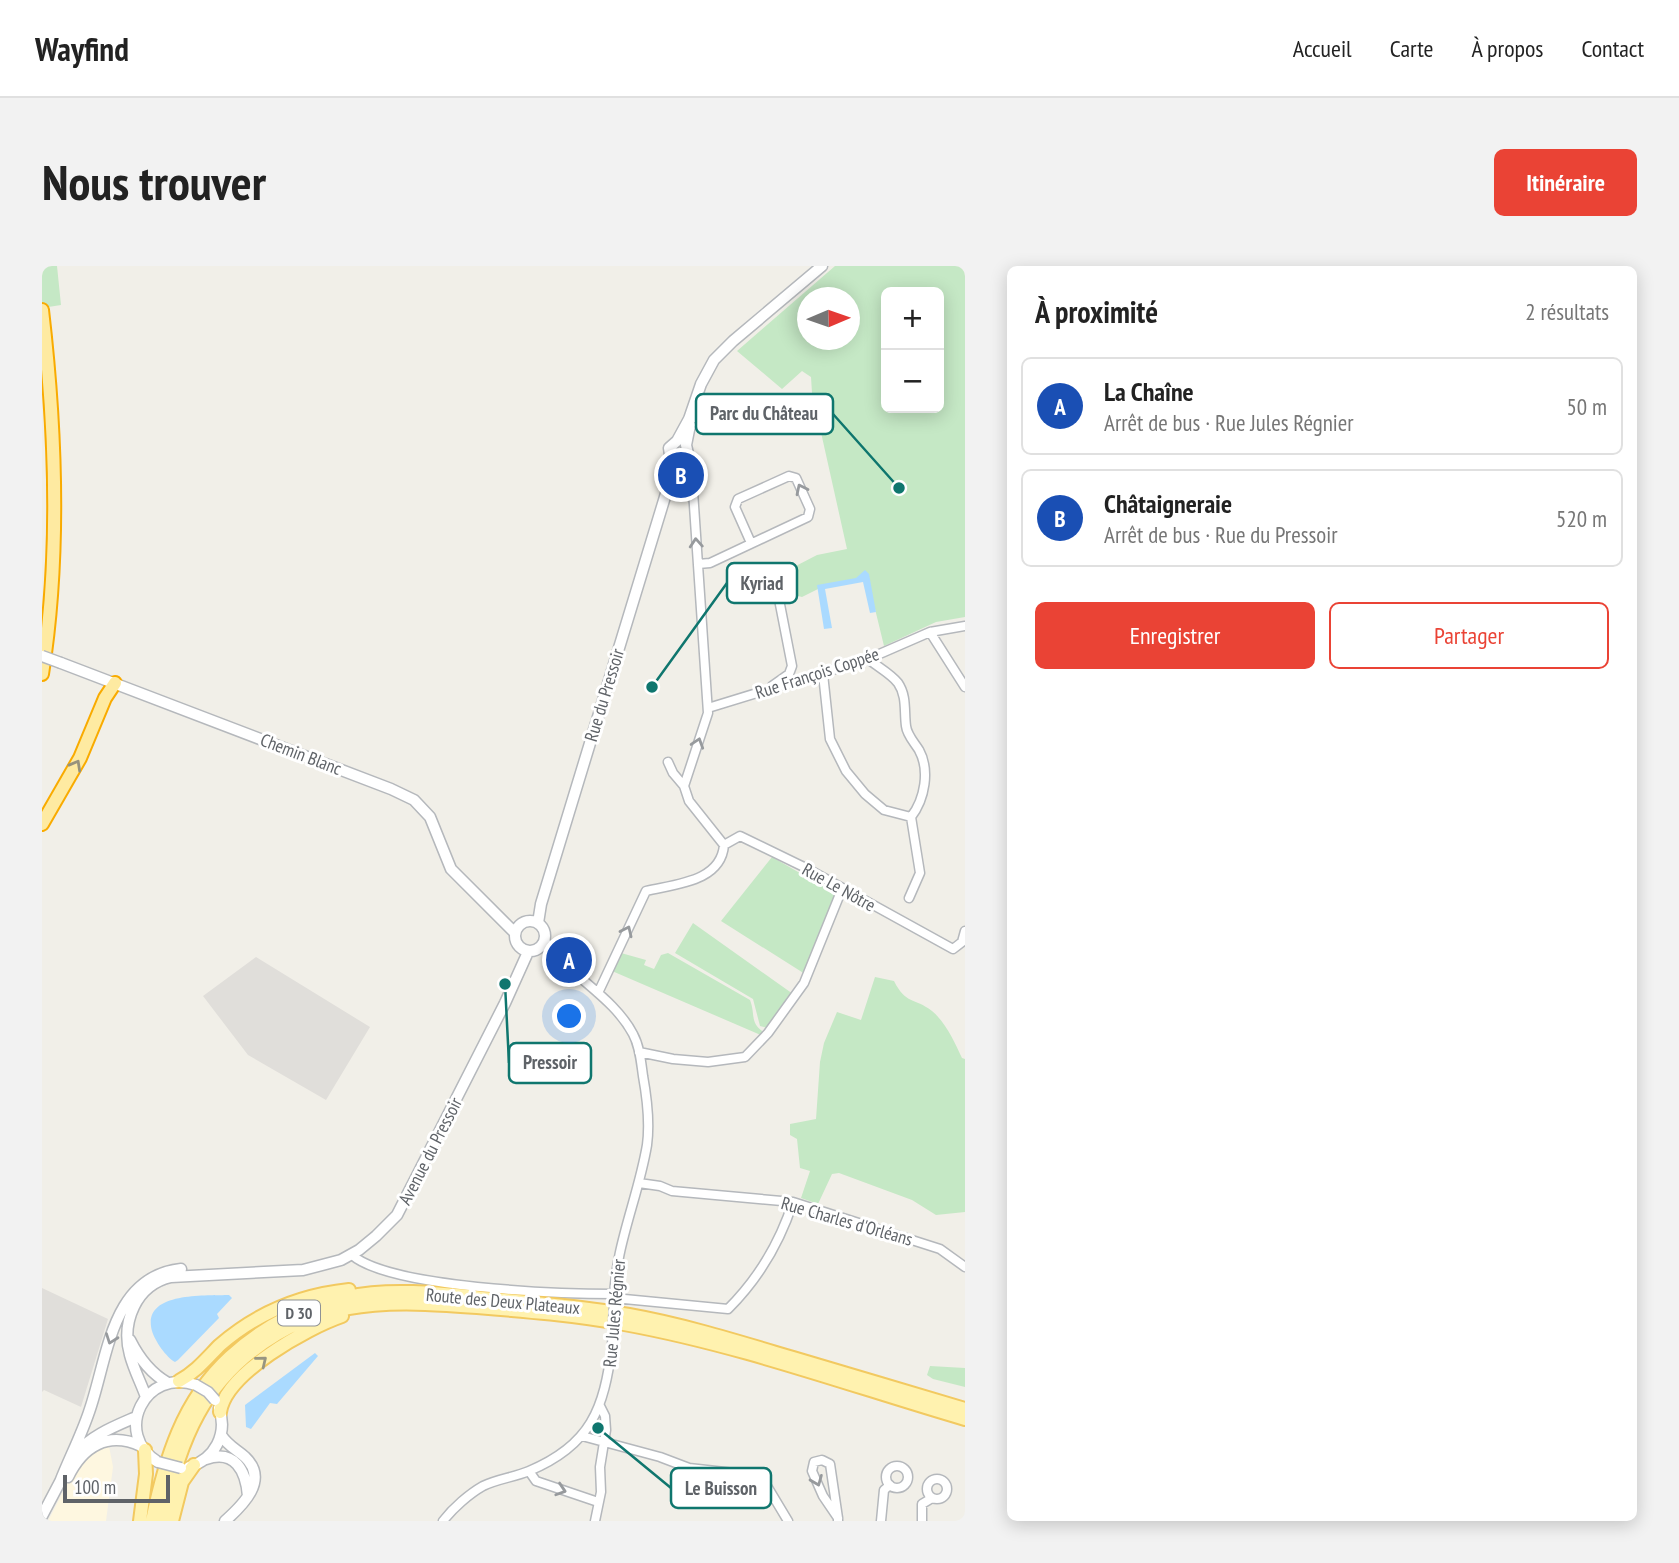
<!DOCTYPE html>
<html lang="fr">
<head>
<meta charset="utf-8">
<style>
	body { margin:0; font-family:"PT Sans Narrow",sans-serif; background:#f2f2f2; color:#222 }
	.controls { position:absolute; right:21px; top:21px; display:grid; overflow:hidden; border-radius:10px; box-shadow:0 4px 18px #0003 }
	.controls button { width:63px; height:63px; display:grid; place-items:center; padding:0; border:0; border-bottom:2px solid #e0e0e0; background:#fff; color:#222; font:35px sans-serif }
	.compass { position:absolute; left:755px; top:21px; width:63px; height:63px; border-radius:50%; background:#fff; box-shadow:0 4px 18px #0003; rotate:88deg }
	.scale { position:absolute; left:21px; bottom:18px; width:107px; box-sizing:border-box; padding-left:7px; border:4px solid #5f6368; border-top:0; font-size:19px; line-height:24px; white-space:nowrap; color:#5f6368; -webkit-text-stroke:5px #fff; paint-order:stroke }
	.you { position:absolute; left:528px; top:751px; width:24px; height:24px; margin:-18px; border:5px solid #fff; border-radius:50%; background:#1a73e8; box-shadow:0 0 0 10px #1a73e833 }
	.badge { display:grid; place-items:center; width:46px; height:46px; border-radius:50%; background:#ea4335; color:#fff; font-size:23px; font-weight:700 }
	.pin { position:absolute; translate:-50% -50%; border:4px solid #fff; box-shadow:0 2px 7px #0006 }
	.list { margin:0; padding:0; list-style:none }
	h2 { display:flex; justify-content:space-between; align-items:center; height:91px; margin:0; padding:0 28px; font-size:30px }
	h2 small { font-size:23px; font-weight:400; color:#767676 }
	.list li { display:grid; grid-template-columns:46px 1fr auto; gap:21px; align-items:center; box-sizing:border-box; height:98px; margin:0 14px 14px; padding:0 14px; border:2px solid #e0e0e0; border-radius:10px }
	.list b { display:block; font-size:26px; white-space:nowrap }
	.list p { margin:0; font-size:23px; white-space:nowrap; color:#767676 }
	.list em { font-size:23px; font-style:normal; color:#767676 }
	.actions { display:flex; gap:14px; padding:21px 28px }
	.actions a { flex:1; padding:16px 0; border:2px solid #ea4335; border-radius:10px; text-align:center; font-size:24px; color:#ea4335 }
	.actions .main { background:#ea4335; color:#fff }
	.map { position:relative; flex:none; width:923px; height:1255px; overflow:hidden; border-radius:10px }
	header { display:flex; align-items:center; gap:42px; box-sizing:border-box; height:98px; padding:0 35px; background:#fff; border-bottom:2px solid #e0e0e0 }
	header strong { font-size:33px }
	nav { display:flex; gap:38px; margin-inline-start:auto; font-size:24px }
	.intro { display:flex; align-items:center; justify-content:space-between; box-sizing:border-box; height:168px; padding:0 42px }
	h1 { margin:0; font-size:49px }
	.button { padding:18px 32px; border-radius:10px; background:#ea4335; color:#fff; font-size:24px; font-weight:700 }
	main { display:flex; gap:42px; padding:0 42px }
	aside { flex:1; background:#fff; border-radius:10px; box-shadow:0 4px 18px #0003 }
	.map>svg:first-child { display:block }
	.commercial { fill:#fef7e0 }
	.industrial { fill:#e0deda }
	.green { fill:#c5e8c5; fill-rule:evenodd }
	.water { fill:#aadaff }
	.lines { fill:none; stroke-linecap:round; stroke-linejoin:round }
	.minor-casing { stroke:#b5b8bc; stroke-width:11 }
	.tertiary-casing { stroke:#b5b8bc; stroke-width:13 }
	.primary-casing { stroke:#f2c960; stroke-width:16 }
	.trunk-casing { stroke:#f9ab00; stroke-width:16 }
	.minor { stroke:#fff; stroke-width:8 }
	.tertiary { stroke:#fff; stroke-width:10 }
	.primary { stroke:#fff2af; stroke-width:12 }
	.trunk { stroke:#feeaa1; stroke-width:12 }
	.minor-bridge-casing { stroke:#b5b8bc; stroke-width:11; stroke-linecap:butt }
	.tertiary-bridge-casing { stroke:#b5b8bc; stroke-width:13; stroke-linecap:butt }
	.minor-bridge { stroke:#fff; stroke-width:8 }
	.tertiary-bridge { stroke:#fff; stroke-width:10 }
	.oneway { stroke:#979a9d }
	.oneway2 { stroke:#97927c }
	.oneway3 { stroke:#979581 }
	.labels { text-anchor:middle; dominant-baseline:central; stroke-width:6; stroke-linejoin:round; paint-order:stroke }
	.shield { fill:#fff; stroke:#8f9295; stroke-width:2 }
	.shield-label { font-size:16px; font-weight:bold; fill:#5f6368 }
	.street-label { font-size:18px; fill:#5f6368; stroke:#fff }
	.leader { fill:none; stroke:#0f766e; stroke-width:2.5 }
	.callout-dot { fill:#0f766e; stroke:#fff; stroke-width:2.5 }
	.callout { fill:#fff; stroke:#0f766e; stroke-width:2.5 }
	.callout-label { font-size:19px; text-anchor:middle; font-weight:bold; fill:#5f6368 }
</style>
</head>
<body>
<header>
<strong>Wayfind</strong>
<nav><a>Accueil</a><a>Carte</a><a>À propos</a><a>Contact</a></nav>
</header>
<div class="intro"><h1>Nous trouver</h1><a class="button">Itinéraire</a></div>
<main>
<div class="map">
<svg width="923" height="1255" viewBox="0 0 923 1255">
	<rect width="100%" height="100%" fill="#f1efe8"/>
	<!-- commercial -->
	<path class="commercial" d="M56,1179l11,1 4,21 -7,54h-58l31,-60z"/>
	<!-- industrial -->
	<path class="industrial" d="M214,691l114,70 -44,73 -78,-45 -45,-59z
		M0,1022l66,31 -27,88 -37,-17 -2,2z"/>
	<!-- green -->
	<path class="green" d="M0,0h15l4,39 -19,3z
		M793,0h130v351l-29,5 -52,24 -16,-66 -46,7 -20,10 -30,-8 -9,-6 54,-28 30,-6 -27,-121 -6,-3 -3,-48 -9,-6 -20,18 -45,-38zM844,26h53v116h-53zM766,32h42v42h-42z
		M730,591l61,35 3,5 -31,77 -84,-53z
		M651,657l100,71 -25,34 -8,-2 -7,-27 -78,-46z
		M579,687l25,7 -2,5 10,4 7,-14 7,-2 82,47c6,16 -1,23 15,33l-2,3 -151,-65z
		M833,711l19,4c12,24 20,16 38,30 14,12 22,30 30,47l3,1v153l-29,3 -24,-15 -73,-27 -7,1 -14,30 -17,-6 9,-27 -10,-3 -3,-29 -7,-4v-11l26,-5 4,-57 4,-19 13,-31 24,8z
		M888,1100l35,2v19l-32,-8 -6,-4z"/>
	<!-- water -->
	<path class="water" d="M823,304l4,4 7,38 -6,1 -7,-31 -38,7 7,39 -8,1 -7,-44 39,-7z
		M187,1029l3,3 -15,16 2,4 -41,42 -3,2c-9,-5 -20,-21 -23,-31 -11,-40 54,-35 77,-36z
		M273,1087l3,3 -41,48 -7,-1 -19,26 -5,-2 -1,-22z"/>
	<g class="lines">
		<!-- minor casing -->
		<g class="minor-casing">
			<path id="minor" d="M648,151l38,8 22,2
				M656,298l12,-1 98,-46 2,-8 -14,-31 -7,-2 -51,23 -3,8 16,36
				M888,366l35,55
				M826,393c10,8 23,15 30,24 9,13 6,28 8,43 1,9 8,16 13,24 11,20 6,49 -8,67l9,56 -11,25
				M781,408l7,65 16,32 19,23 19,16 27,7
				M730,420l17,-12 3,-8 -16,-82
				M666,442l160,-49 62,-27 35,-6
				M626,496l5,11 11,13
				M682,579l16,-9 68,33 145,80 9,-7 3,-11
				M503,675c24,35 68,55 88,93 7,13 8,28 10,42 4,22 7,47 4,69 -9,54 -33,103 -33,158
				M556,727l48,-102c29,-7 75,-9 78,-46l-35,-44 -5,-15 24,-73 -16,-237 -6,-19
				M597,786l34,7 35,3 37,-5 23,-24 36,-50 38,-94
				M597,917l21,3 12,5 121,11 147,47 25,18
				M310,989c38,33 208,39 263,39
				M572,1032l114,11c30,-30 52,-67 65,-107
				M540,1170l78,21 29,11 72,8 27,45
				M844 1211a11 11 0 1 1 22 0a11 11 0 1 1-22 0Z
				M487,1205l7,10 62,21
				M885 1223a10 10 0 1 1 20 0a10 10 0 1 1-20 0Z
				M796,1252l-15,-22 -11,-25 2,-9 8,-2 8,4 8,54v3
				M401,1255c10,-13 26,-27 40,-35 14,-7 32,-9 46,-15 62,-26 75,-62 83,-125
				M553,1255l6,-29 -1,-25 6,-37 -1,-14 -5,-10
				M839,1255l3,-31 6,-5
				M880,1255v-17l10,-6"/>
		</g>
		<!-- tertiary casing -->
		<g class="tertiary-casing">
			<path id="tertiary" d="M632,212l5,-14 9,-10 -2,-9 4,-20
				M19,397l330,126 23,11 16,17 21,52 64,64
				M473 670a15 15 0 1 1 30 0a15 15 0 1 1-30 0Z
				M496,657l3,-19 127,-417 3,-25 -2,-14 8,-7 12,-22 12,-35 13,-24 19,-19 89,-75
				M88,1074c9,18 20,33 38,43
				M104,1131c-5,-14 -12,-27 -16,-42 -9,-33 6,-70 41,-78l132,-7 38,-10 18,-10 17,-14 21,-21 108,-212 23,-51
				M179,1169c7,11 15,14 24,22 24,23 -2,48 -20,64
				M33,1188c17,-19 38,-27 61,-37
				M164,1193c29,-10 40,12 42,37
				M116,1196c-46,-28 -13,-95 38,-77
				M147,1201c26,-8 39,-33 30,-59
				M26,1211c15,-31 40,-46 73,-31
				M18,1216c9,-23 21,-46 29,-70 19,-53 21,-135 92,-143
				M0,1250l21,-40"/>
		</g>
		<!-- primary casing -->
		<g class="primary-casing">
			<path id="primary" d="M137,1115c17,-9 28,-23 41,-36 37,-32 81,-50 129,-55
				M178,1146c6,-39 87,-84 122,-96
				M98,1255l6,-47 -1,-24
				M110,1255c13,-61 30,-120 78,-164 32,-30 73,-51 116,-60 48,-10 99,-3 147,2 46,4 91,8 136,16 56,10 110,27 164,43 57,17 115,34 172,51
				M120,1255c17,-80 41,-143 115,-187 62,-37 131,-32 200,-27 49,4 98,8 147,17 116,21 228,62 341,95
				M130,1255l10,-39 12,-17"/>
		</g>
		<!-- trunk casing -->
		<g class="trunk-casing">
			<path id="trunk" d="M0,44c14,120 19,244 0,364
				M0,558l38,-66 25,-60 10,-15"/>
		</g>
		<!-- minor -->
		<use href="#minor" class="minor"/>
		<!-- tertiary -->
		<use href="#tertiary" class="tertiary"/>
		<!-- primary -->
		<use href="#primary" class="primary"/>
		<!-- trunk -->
		<use href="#trunk" class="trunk"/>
		<!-- minor-bridge casing -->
		<g class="minor-bridge-casing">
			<path id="minor-bridge" d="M570,1080l2,-43"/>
		</g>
		<!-- tertiary-bridge casing -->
		<g class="tertiary-bridge-casing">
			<path id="tertiary-bridge" d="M0,390l19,7
				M154,1119l12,7 7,8
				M116,1196l23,6"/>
		</g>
		<!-- minor-bridge -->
		<use href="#minor-bridge" class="minor-bridge"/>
		<!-- tertiary-bridge -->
		<use href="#tertiary-bridge" class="tertiary-bridge"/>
	</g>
	<!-- one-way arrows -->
	<defs><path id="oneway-chevron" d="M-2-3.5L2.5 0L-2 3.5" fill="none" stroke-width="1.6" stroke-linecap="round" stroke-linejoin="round" transform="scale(1.75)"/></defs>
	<g class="oneway">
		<use href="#oneway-chevron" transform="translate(759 223) rotate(-116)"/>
		<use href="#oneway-chevron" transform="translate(654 277) rotate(-94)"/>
		<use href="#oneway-chevron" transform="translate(656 477) rotate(-72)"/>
		<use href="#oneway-chevron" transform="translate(585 665) rotate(-65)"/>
		<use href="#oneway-chevron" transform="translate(69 1073) rotate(110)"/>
		<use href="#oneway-chevron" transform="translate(775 1215) rotate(68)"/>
		<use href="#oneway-chevron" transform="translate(519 1224) rotate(18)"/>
	</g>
	<use class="oneway2" href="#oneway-chevron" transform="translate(34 499) rotate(-61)"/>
	<use class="oneway3" href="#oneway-chevron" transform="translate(220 1095) rotate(-39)"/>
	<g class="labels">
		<!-- shield labels -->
		<rect class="shield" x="236" y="1034.5" width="42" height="25" rx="5"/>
		<g class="shield-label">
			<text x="257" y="1047">D 30</text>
		</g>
		<!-- street labels -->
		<g class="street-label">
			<text transform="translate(775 407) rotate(-18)">Rue François Coppée</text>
			<text transform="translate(562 429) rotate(-73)">Rue du Pressoir</text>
			<text transform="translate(259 488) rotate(21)">Chemin Blanc</text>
			<text transform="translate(797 621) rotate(29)">Rue Le Nôtre</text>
			<text transform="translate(388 885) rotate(-63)">Avenue du Pressoir</text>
			<text transform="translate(805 955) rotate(16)">Rue Charles d'Orléans</text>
			<text transform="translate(461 1035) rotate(5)">Route des Deux Plateaux</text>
			<text transform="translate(572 1047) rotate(-85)">Rue Jules Régnier</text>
		</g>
	</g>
	<!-- callouts -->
	<path class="leader" d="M857 222L791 148M610 421L685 317M463 718L467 797M556 1162L629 1222"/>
	<g class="callout-dot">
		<circle cx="857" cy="222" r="7"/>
		<circle cx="610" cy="421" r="7"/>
		<circle cx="463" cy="718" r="7"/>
		<circle cx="556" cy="1162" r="7"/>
	</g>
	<g class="callout">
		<rect x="654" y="128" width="137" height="40" rx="7"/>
		<rect x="685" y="297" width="70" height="40" rx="7"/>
		<rect x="467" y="777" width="82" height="40" rx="7"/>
		<rect x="629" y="1202" width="100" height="40" rx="7"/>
	</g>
	<g class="callout-label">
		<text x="722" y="154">Parc du Château</text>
		<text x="720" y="324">Kyriad</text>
		<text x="508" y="803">Pressoir</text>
		<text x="679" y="1229">Le Buisson</text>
	</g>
</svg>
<div class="controls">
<button>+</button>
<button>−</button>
</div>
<svg class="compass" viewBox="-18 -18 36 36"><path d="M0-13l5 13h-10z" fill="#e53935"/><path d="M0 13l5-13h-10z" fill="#767676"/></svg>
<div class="scale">100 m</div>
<div class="you"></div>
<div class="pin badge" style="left:527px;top:694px;background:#1a4fb4">A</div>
<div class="pin badge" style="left:639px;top:209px;background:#1a4fb4">B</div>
</div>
<aside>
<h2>À proximité<small>2 résultats</small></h2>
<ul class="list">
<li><span class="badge" style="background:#1a4fb4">A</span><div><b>La Chaîne</b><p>Arrêt de bus · Rue Jules Régnier</p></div><em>50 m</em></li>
<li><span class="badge" style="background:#1a4fb4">B</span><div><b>Châtaigneraie</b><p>Arrêt de bus · Rue du Pressoir</p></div><em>520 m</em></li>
</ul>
<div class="actions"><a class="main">Enregistrer</a><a>Partager</a></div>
</aside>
</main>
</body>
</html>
